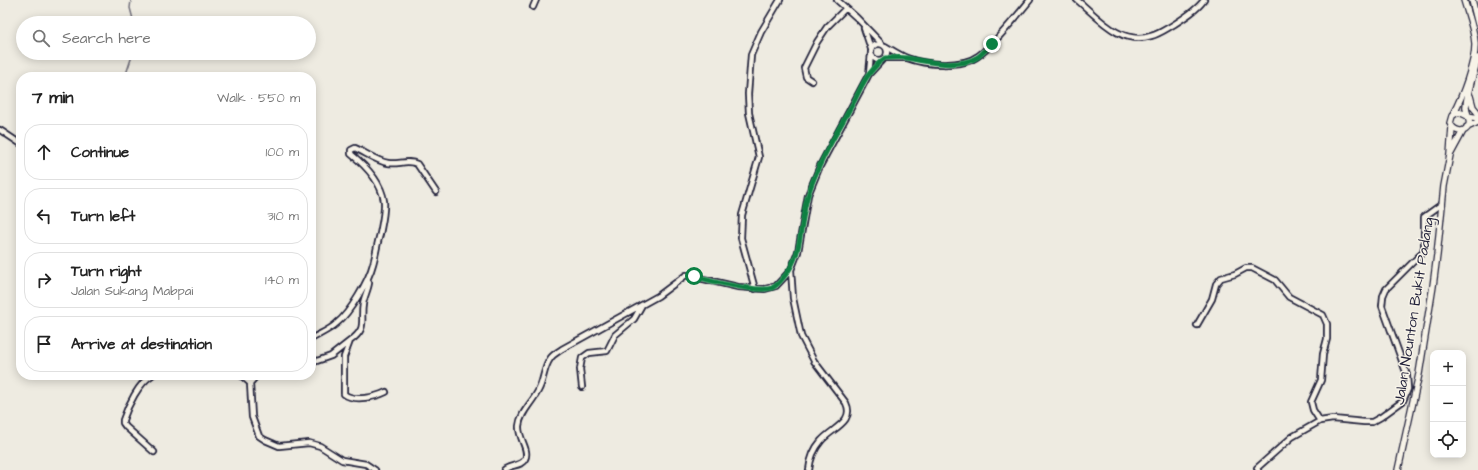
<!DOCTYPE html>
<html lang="en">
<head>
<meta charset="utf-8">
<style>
	body { margin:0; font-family:"Architects Daughter",sans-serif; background:#f6f6f6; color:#222 }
	.controls { position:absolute; right:12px; bottom:12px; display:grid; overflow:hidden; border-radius:8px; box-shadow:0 2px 10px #0003 }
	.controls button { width:36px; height:36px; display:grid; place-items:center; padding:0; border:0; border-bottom:1px solid #e0e0e0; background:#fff; color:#222; font:20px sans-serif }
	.stop { position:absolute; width:12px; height:12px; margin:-9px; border:3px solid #0b8043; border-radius:50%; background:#fff }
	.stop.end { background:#0b8043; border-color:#fff; box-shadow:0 1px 4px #0008 }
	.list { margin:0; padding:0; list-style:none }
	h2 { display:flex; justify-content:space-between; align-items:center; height:52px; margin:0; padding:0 16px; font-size:17px }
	h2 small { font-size:13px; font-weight:400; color:#767676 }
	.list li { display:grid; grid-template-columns:26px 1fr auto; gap:12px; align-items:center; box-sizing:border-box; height:56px; margin:0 8px 8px; padding:0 8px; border:1px solid #e0e0e0; border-radius:16px }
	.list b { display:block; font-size:15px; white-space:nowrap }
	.list p { margin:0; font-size:13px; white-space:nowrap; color:#767676 }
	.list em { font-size:13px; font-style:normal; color:#767676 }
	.icon { flex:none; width:22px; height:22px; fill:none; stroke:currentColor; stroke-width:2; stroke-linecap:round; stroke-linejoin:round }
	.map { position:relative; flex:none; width:1478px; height:470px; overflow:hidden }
	.search { position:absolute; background:#fff; box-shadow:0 2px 10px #0003; left:16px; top:16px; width:300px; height:44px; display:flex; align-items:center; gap:10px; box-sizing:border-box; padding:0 14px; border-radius:22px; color:#767676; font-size:15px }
	.panel { position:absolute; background:#fff; box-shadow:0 2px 10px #0003; left:16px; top:72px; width:300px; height:308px; border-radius:16px }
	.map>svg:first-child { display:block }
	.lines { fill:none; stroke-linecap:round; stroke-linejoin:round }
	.stream { stroke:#716f7b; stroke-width:1.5 }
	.minor-casing { stroke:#22223b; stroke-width:8 }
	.tertiary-casing { stroke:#22223b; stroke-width:8 }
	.minor { stroke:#f7f3e8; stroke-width:4.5 }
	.tertiary { stroke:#f7f3e8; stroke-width:5.5 }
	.route { stroke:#0b8043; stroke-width:5 }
	.labels { text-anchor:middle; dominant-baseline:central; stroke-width:3; stroke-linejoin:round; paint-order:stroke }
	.street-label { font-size:15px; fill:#22223b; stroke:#f7f3e8 }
</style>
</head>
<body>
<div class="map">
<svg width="1478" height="470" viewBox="0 0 1478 470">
	<rect width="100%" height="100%" fill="#eeebe1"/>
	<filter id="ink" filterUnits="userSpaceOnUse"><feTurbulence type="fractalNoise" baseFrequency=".025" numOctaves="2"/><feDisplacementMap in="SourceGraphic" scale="8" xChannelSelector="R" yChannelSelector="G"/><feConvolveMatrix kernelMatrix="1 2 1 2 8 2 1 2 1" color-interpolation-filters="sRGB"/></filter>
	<g filter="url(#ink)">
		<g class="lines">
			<!-- stream -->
			<path class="stream" d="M131,0l-1,8 4,15
				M125,77l8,-24"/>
			<!-- minor casing -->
			<g class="minor-casing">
				<path id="minor" d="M837,0l20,18 25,26
					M1077,0c21,17 43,46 74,36 8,-2 15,-7 22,-11 11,-7 24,-15 31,-25
					M533,7l3,-7
					M864,28l7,21
					M871 52a8 8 0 1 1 16 0a8 8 0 1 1-16 0Z
					M885,46c7,4 14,9 22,12 18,7 55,10 71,-2 16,-11 39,-40 52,-56
					M885,58h21
					M869,74l2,-21
					M812,81l-6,-4 -2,-9 13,-26 10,-15 19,-19
					M0,130l21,14
					M755,289l-14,-51 1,-23 17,-58 -10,-44 -1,-19 3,-39 10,-23 19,-32
					M1197,325l15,-26 4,-15 5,-6 14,-4 11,-6h6l23,12 14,17 34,18 4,9v15l-4,15 -2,26 -10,22 2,8 7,11
					M311,339c8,-5 19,-9 26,-16 13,-10 32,-43 36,-59 3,-10 4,-20 7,-30 2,-11 5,-22 4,-33 -3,-20 -18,-35 -33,-47v-4l4,-2c11,5 22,13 33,15 10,2 20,-4 29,1l19,28
					M350,341c18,-13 10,-19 13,-37 1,-7 5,-14 6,-21l-2,-3
					M314,362l17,-6 19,-15 -6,16v37c10,8 32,3 42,-2
					M152,375c-13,8 -24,30 -29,45v3l3,4 28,25
					M241,375l9,8 2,34 7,19 6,4 14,6 30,-3 11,3 22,14 24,4 9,6
					M250,383l7,-8
					M582,387l-2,-18 2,-11 7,-5 18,-2 8,-16 19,-16 8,-14
					M504,470c6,-6 17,-3 21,-11 5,-9 -7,-21 -6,-33 1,-13 13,-23 19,-35 6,-10 5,-22 12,-32 2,-4 8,-7 12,-10l96,-53 28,-21 52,12 27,2 11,-3 15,-16
					M809,470c1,-10 5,-21 12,-29 11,-13 34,-19 25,-38l-32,-42 -13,-25 -8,-38 -2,-28 7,-18 10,-57 12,-29 49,-92 13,-14
					M1258,470l-1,-2 35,-31 28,-16 13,-2 31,3h8l9,-5 22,-16 5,-12 -1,-14 -25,-69 1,-10 3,-7 37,-37 1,-5v-30l18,-13"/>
			</g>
			<!-- tertiary casing -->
			<g class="tertiary-casing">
				<path id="tertiary" d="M1472,0l6,24
					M1478,58c-4,15 -11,33 -12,49 0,6 5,13 3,18 -5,10 -16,6 -19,-2l2,-7c7,-6 9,-3 16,0 2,1 7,1 10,2
					M1470,96l3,11 5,6
					M1453,114c9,-16 23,-53 22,-71 -1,-14 -7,-29 -11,-43
					M1467,127l11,-5
					M1450,155l13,-24
					M1398,470l21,-96 14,-88 4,-31 7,-69 6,-31 2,-28"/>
			</g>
			<!-- minor -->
			<use href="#minor" class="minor"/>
			<!-- tertiary -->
			<use href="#tertiary" class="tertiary"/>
		</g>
	</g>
	<g class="lines" filter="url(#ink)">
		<!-- route -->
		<path class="route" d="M694,276c15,5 64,17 78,12 4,-2 8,-6 11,-10 21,-23 16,-55 25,-83 10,-32 28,-61 44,-90 6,-10 10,-23 18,-32 4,-5 9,-11 15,-15 7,0 15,-1 22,0 20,4 51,11 71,-1 5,-4 9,-9 14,-13"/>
	</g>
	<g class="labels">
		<!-- street labels -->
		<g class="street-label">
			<text transform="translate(1414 311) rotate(-81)">Jalan Nounton Bukit Padang</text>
		</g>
	</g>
</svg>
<div class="controls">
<button>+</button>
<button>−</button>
<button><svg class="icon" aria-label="locate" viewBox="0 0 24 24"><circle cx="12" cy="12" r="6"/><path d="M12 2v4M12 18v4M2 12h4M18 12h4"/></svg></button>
</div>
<div class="stop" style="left:694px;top:276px"></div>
<div class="stop end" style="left:992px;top:44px"></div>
<div class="search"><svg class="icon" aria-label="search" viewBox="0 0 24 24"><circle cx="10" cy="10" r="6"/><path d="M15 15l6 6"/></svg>Search here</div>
<section class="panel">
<h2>7 min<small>Walk · 550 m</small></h2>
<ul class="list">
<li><svg class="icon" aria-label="ahead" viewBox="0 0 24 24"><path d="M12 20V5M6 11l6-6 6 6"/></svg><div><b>Continue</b></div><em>100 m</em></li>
<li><svg class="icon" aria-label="left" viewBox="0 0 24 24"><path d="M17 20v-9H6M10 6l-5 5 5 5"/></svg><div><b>Turn left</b></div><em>310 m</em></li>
<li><svg class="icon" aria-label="right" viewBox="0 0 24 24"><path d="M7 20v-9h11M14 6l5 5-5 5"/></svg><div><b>Turn right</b><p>Jalan Sukang Mabpai</p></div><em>140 m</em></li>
<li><svg class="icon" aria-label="arrive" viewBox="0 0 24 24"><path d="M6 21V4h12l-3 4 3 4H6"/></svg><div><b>Arrive at destination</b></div></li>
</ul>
</section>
</div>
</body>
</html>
